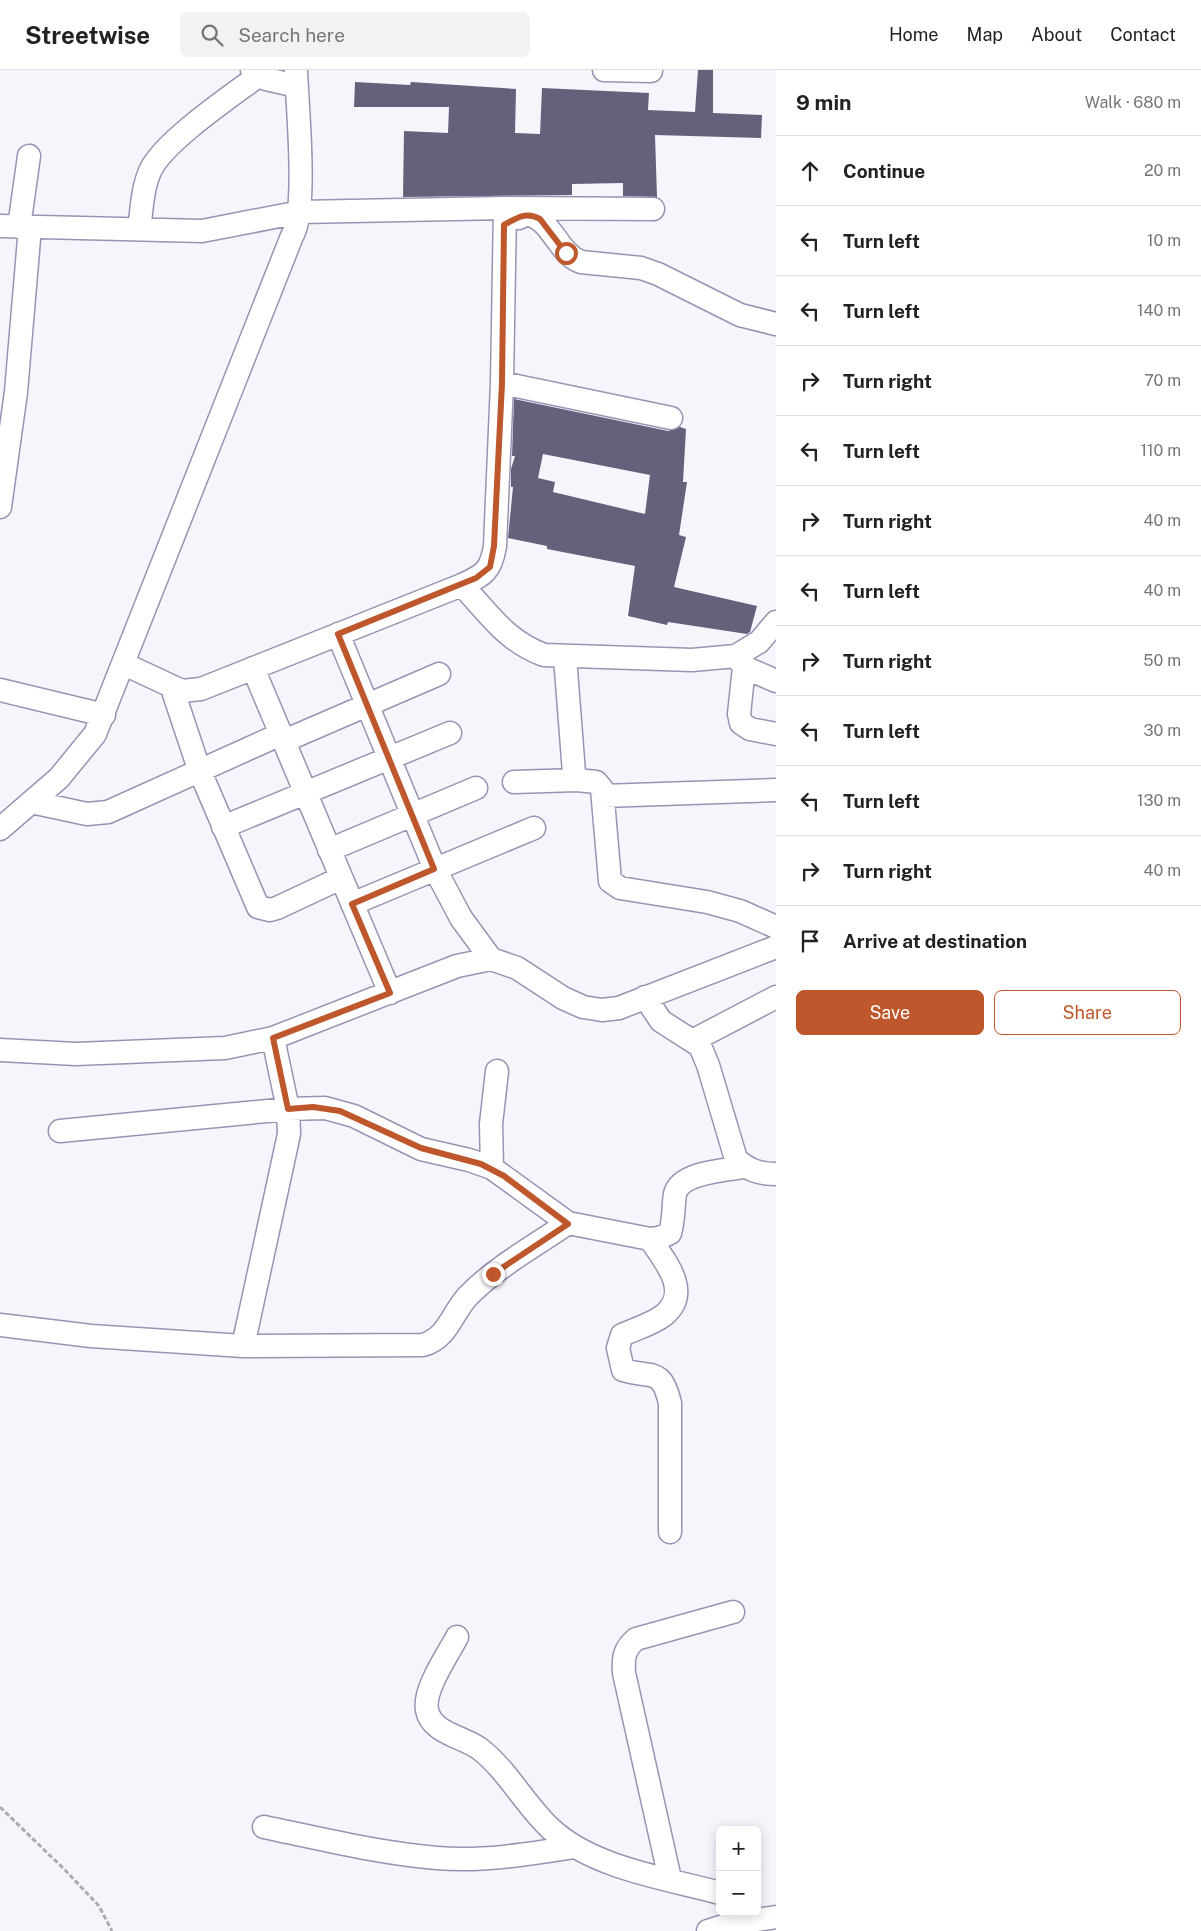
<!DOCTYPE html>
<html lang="en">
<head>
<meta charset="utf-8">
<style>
	body { margin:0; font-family:"Public Sans",sans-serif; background:#f2f2f2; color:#222 }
	.controls { position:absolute; right:15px; bottom:15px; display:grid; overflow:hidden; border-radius:8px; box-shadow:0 2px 12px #0003 }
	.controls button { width:45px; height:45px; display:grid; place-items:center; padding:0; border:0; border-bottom:1px solid #e0e0e0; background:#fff; color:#222; font:25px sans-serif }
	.stop { position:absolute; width:15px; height:15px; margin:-11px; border:4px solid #be572b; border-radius:50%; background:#fff }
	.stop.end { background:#be572b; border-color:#fff; box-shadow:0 1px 5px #0008 }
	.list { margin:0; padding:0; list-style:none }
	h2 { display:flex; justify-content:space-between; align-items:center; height:65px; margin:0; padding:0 20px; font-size:21px }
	h2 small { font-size:16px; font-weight:400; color:#767676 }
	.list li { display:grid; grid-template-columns:32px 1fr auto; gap:15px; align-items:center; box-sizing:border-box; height:70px; padding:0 20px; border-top:1px solid #e0e0e0 }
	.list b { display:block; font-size:19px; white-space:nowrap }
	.list em { font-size:16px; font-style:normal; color:#767676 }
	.actions { display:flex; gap:10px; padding:15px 20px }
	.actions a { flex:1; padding:11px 0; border:1px solid #be572b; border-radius:8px; text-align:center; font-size:18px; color:#be572b }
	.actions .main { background:#be572b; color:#fff }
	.icon { flex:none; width:28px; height:28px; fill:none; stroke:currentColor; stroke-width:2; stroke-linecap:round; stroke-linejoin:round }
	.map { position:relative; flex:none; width:776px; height:1861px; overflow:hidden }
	header { display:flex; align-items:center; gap:30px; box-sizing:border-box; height:70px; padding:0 25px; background:#fff; border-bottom:1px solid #e0e0e0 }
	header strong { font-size:24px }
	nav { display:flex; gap:28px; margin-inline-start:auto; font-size:18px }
	.search { width:350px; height:45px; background:#f2f2f2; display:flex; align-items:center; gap:12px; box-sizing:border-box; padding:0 18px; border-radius:8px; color:#767676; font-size:19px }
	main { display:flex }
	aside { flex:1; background:#fff }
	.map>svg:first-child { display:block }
	.building { fill:#66607b; fill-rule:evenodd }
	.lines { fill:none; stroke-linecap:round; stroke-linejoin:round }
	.minor-casing { stroke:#9993b3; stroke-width:25 }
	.path { stroke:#acaab3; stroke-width:3; stroke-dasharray:5 2.5; stroke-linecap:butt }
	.minor { stroke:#fff; stroke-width:22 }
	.route { stroke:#be572b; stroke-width:6 }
</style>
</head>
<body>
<header>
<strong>Streetwise</strong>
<div class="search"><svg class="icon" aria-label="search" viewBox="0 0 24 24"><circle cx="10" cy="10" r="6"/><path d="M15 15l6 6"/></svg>Search here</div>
<nav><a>Home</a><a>Map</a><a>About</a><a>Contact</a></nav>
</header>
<main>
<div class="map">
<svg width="776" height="1861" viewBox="0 0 776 1861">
	<rect width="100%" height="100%" fill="#f6f5fc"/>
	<!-- building -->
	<path class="building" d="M698,0h15v43l49,2 -1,23 -106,-3 2,62 -34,-1v-13l-51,1v11l-169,2 1,-66 44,2 1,-26h-95l1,-25 55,3 1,-3 105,7 -1,44 25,1 2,-46 107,5 -1,17 47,2z
		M514,329l154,32 12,-4 6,2 -3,53h4l-8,53 7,2 -12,50 83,19 -7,26 -3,2 -79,-12 -1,3 -39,-9 7,-50 -88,-17v-3l-39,-8 5,-51h-2v-18l4,-13h-3zM543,384l107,21 -5,39 -92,-22 2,-10 -17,-4z"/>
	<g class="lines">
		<!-- minor casing -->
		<g class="minor-casing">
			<path id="minor" d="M252,0l14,9 31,7
				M604,0l47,1
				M519,148l8,-4c26,6 30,39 54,48l60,6 17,6 82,41 36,9
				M0,156l202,5 98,-19 205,-4 148,1
				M19,157l10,-71
				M139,159c3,-20 3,-41 12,-60 15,-29 79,-72 107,-93
				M502,313l169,35
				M0,437l16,-115 14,-165
				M462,515c27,29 44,56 82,70l148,5 44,-4 23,-14 17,-20
				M338,564l97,235 26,49 30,41
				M736,586l8,11 32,14
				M565,587l9,116 3,7 19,2 6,7 8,92 10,7 87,14 33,9 36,16
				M124,594l58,27 19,-2 261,-104c22,-10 29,-14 33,-39l7,-163 3,-175
				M744,597l-5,47 2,9 9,6 26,5
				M253,598l137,325
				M172,618l27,81 59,138 12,3 7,-2 64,-30
				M0,620l104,25
				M284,671l155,-67
				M514,712l63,-2
				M603,726l173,-6
				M31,732l56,12 21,-2 173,-78
				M223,757l227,-94
				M0,759l59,-51 36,-44 197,-498c16,-24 5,-132 4,-166
				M329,780l147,-62
				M352,834l182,-76
				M645,927l16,24 39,25 8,19 28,94c12,11 23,15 40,15
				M694,970l82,-43
				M0,980l76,4 149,-6 48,-10 184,-72 34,-7 26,9 46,30 20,9 19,3 17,-2 157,-61
				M60,1061l228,-22 37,-1 29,8 67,33 48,11 23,8 76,55 82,16 9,-1 11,-5c4,-13 3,-26 5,-39 5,-22 51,-24 70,-27
				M492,1098l-1,-44 6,-53
				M650,1169c15,22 42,53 14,76 -11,9 -29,14 -42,20l-4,13 5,22c29,9 38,-4 47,33v129
				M0,1255l91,11 152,10 180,-1c25,-7 29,-32 45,-49 28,-29 67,-50 100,-73
				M243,1276l46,-212 -1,-25 -15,-71
				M457,1567c-10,19 -34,53 -30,73 4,23 37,27 53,39 28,22 45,56 71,80 42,39 114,49 169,64
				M264,1757c57,12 115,26 173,31 45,4 93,-4 137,-11
				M670,1809l-46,-206c-1,-15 0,-24 12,-34l97,-27
				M708,1861l22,-7 46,-7"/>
		</g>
		<!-- path -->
		<path class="path" d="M0,1737l66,64 33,35 13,25"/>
		<!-- minor -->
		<use href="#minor" class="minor"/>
	</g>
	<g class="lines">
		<!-- route -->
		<path class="route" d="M493,1204l75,-50 -64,-48 -23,-12 -60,-16 -81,-37 -27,-4 -25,2 -15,-71 117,-45 -38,-89 82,-35 -96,-235 138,-56 14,-11 4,-21 8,-163 2,-158c13,-7 22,-14 36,-6l26,34"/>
	</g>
</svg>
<div class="controls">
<button>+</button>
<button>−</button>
</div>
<div class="stop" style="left:566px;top:183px"></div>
<div class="stop end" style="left:493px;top:1204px"></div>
</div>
<aside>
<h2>9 min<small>Walk · 680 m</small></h2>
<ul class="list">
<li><svg class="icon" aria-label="ahead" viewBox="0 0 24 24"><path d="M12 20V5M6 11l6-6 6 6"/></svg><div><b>Continue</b></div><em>20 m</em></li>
<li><svg class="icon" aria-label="left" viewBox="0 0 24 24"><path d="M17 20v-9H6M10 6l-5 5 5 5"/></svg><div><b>Turn left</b></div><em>10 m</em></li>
<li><svg class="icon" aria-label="left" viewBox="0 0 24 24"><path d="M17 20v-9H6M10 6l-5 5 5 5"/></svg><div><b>Turn left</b></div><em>140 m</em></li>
<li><svg class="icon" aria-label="right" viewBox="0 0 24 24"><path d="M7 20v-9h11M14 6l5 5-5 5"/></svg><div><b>Turn right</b></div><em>70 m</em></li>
<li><svg class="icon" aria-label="left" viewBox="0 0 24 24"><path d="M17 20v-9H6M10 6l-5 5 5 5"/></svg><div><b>Turn left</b></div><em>110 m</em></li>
<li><svg class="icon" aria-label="right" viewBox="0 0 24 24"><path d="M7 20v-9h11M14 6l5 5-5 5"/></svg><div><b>Turn right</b></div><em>40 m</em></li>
<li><svg class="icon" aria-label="left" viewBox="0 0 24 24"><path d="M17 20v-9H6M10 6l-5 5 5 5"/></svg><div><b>Turn left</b></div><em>40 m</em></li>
<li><svg class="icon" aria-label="right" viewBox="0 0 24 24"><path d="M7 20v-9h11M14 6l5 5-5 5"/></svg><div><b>Turn right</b></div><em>50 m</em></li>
<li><svg class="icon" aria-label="left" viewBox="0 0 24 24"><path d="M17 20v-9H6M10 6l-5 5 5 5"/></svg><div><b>Turn left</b></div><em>30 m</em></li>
<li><svg class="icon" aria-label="left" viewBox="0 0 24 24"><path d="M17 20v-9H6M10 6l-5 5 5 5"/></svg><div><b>Turn left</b></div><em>130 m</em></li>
<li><svg class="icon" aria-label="right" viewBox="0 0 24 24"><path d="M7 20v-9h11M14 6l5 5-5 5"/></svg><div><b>Turn right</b></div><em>40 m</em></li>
<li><svg class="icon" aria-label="arrive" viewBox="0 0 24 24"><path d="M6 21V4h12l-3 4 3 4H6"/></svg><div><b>Arrive at destination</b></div></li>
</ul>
<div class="actions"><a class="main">Save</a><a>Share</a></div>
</aside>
</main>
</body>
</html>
